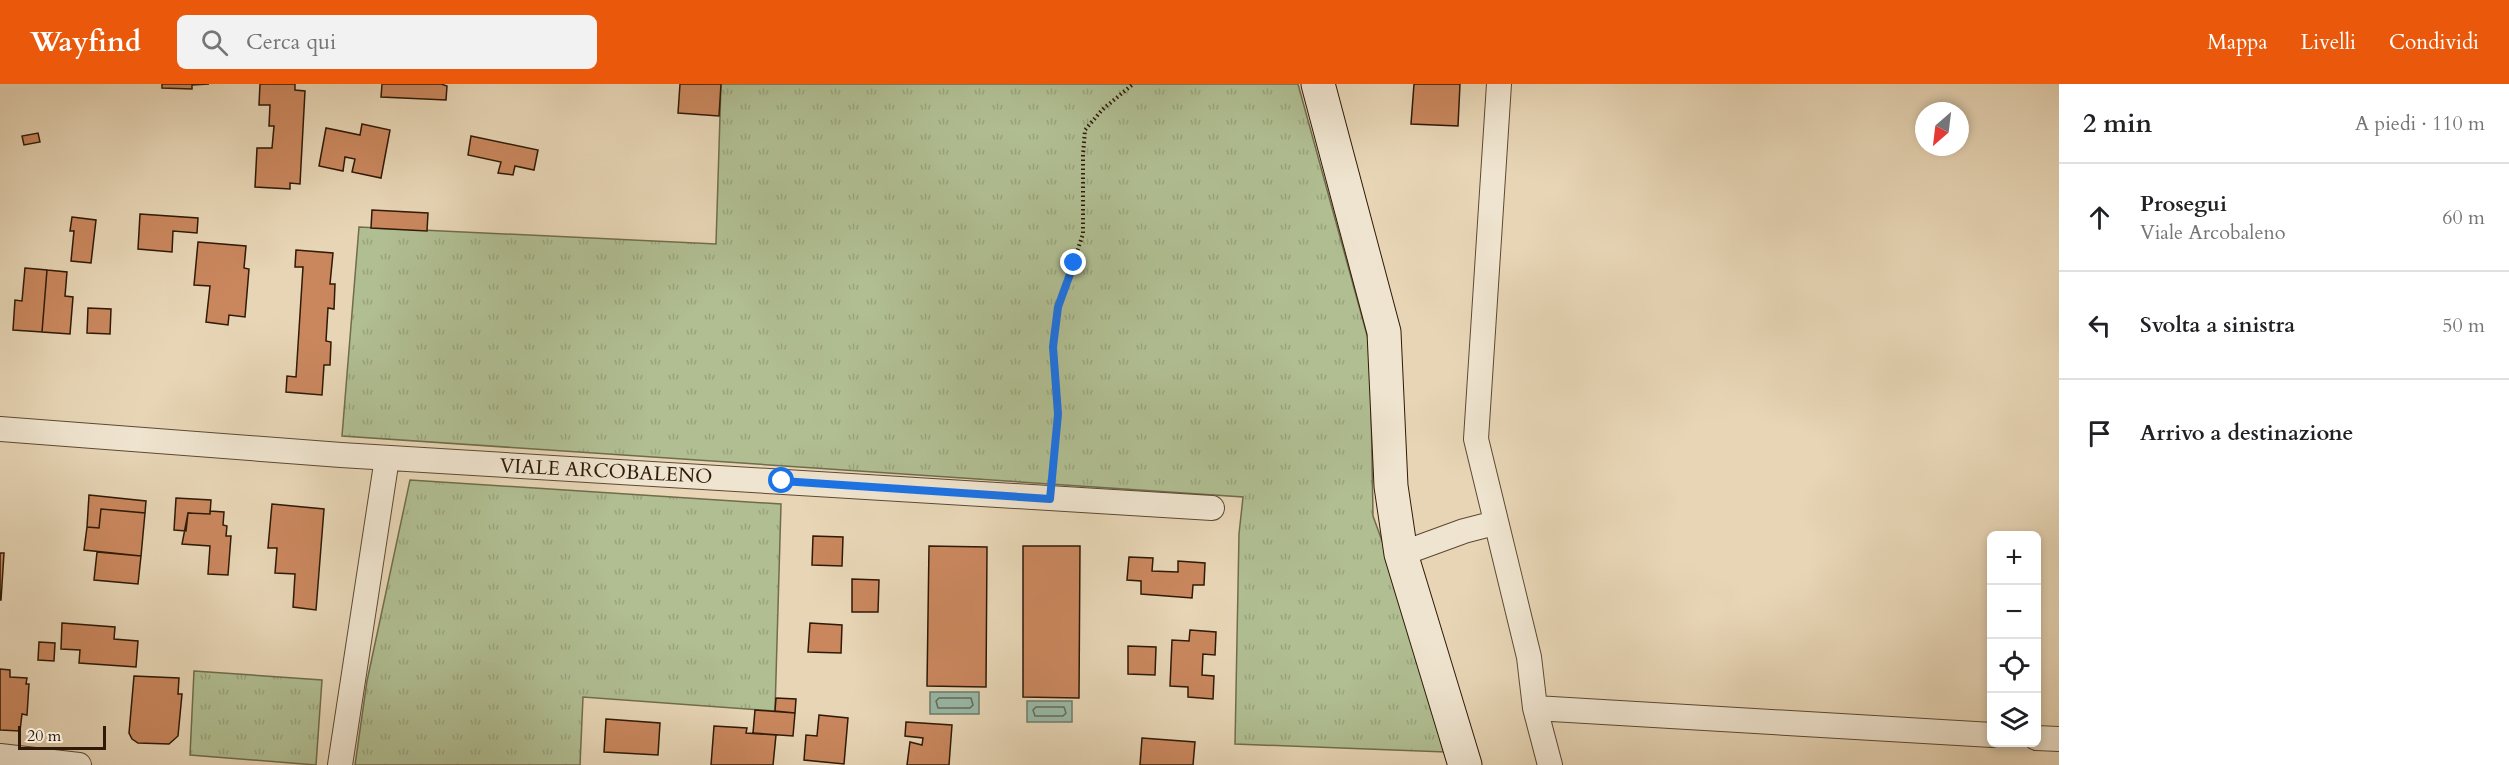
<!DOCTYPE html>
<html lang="it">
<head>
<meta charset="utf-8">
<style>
	body { margin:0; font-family:Cardo,serif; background:#f2f2f2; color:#202124 }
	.controls { position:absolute; right:18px; bottom:18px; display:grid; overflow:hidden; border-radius:9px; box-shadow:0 3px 9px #0003 }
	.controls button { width:54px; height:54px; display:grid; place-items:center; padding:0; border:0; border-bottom:2px solid #e0e0e0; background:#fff; color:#202124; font:30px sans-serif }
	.compass { position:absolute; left:1915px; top:18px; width:54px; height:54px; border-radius:50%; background:#fff; box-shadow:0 3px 9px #0003; rotate:208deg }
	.scale { position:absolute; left:18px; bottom:15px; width:88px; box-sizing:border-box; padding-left:6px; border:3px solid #2f1a07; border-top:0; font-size:16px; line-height:21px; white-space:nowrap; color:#2f1a07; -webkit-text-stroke:4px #efe4cf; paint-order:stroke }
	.stop { position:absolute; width:18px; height:18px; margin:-14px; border:4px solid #1a73e8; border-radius:50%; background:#fff }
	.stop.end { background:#1a73e8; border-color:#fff; box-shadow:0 2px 6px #0008 }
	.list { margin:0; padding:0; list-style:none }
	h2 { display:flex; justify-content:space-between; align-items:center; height:78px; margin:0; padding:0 24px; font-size:26px }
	h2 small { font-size:20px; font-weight:400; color:#757577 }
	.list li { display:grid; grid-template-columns:39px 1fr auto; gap:18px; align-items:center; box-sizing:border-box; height:108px; padding:0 24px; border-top:2px solid #e0e0e0 }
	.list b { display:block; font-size:22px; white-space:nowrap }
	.list p { margin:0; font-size:20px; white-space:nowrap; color:#757577 }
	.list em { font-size:20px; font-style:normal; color:#757577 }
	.icon { flex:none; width:33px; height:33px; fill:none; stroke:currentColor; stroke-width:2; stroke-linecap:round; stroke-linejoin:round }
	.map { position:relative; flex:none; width:2059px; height:681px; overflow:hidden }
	header { display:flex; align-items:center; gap:36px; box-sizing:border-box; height:84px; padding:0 30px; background:#ea580c; color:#fff }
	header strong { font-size:28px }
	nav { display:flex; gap:33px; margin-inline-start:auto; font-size:21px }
	.search { width:420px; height:54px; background:#f2f2f2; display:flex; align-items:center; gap:15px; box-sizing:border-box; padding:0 21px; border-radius:9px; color:#757577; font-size:22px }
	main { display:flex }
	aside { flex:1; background:#fff }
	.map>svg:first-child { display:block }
	.grass { fill:url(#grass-tufts); stroke:#706c4c; stroke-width:1.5 }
	.water { fill:#98b9a8; stroke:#6e7968; stroke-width:1.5 }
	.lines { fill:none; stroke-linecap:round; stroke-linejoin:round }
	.shore { stroke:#646a58; stroke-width:1.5 }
	.building { fill:#ca875e; stroke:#2f1a07; stroke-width:1.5 }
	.street-casing { stroke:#5d4932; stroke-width:26 }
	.secondary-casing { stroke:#2f1a07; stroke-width:35 }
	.path { stroke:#2f1a07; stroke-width:4; stroke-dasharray:1.5 3; stroke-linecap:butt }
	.street { stroke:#efe4cf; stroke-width:24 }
	.secondary { stroke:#efe4cf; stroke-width:33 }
	.route { stroke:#1a73e8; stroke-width:8 }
	.labels { text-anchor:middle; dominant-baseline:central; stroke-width:4.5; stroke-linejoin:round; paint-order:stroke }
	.street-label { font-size:20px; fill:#2f1a07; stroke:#efe4cf }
</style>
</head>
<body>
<header>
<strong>Wayfind</strong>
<div class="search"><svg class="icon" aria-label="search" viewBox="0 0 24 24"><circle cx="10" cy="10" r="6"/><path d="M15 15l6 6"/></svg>Cerca qui</div>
<nav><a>Mappa</a><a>Livelli</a><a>Condividi</a></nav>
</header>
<main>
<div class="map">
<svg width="2059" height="681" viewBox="0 0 2059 681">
	<defs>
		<pattern id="grass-tufts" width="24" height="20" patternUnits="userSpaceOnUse" patternTransform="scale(1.5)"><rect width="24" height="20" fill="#b0be92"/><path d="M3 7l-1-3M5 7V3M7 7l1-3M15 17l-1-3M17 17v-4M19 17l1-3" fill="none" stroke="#98a37c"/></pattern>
	</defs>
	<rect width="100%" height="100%" fill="#e7d5b5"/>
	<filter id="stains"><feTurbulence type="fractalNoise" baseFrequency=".00333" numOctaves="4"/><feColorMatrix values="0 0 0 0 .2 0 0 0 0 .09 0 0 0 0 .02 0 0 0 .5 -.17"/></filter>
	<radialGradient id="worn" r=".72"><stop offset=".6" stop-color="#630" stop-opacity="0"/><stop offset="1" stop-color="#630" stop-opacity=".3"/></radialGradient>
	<!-- grass -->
	<path class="grass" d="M721,0h577l72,262 3,170 16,44 56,192 -210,-8 4,-210 4,-37 -901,-61 17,-209 357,17z
		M410,396l371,24 -6,207 -192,-14 -3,68h-225l12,-84z
		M194,587l128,9 -6,85 -126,-10z"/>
	<!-- water -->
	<path class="water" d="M930,608h49v22h-49z
		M1027,617h45v21h-45z"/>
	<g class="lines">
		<!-- shore -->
		<path class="shore" d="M939,614h32l2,7 -3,3h-32l-2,-7z
			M1036,623h28l2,6 -3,3h-28l-2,-6z"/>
	</g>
	<!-- building -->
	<path class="building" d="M162,0h47l-17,1v4l-30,-1z
		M260,0h35v6l10,1 -5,93 -10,-1v6l-35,-2 2,-39h15l2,-22h-5l1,-21h-11z
		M382,0h59l6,2 -1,14 -65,-3z
		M680,0h41l-2,32 -41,-3z
		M1414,0h46l-2,42 -47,-2z
		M362,40l28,6 -9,48 -29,-6 3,-13 -10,-2 -2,14 -24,-5 7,-38 34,7z
		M38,49l2,9 -16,3 -2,-9z
		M471,52l67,14 -4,20 -19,-4 -2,9 -15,-2 3,-11 -33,-7z
		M372,126l56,3 -1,18 -56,-3z
		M140,130l58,4 -1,15 -24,-2 -1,21 -34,-3z
		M72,133l24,3 -5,43 -20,-2 3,-30h-4z
		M198,158l48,4 -2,22 5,1 -4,48 -16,-2 -1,10 -22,-3 4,-36 -16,-1z
		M296,166l37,3 -3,31h5l-1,25 -6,-1 -2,33 5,1 -1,23h-6l-2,30 -36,-3 1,-16 9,1 7,-110h-8z
		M25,184l22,2 -5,62 -29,-2 2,-30 7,1z
		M47,186l20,2 -2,24 8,1 -3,37 -28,-2z
		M88,224l23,1 -1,25 -23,-1z
		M89,411l57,6 -1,12 -44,-4 -2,19 -12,-1z
		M176,414l35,2 -1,14 -22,-1 -2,18 -12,-1z
		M272,420l52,5 -8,101 -23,-3 2,-33 -20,-1 2,-25h-9z
		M101,425l44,4 -4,43 -57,-6 3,-23 12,1z
		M210,427l14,1 -1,13 4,1 -1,10h5l-3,39 -20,-1 2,-28 -28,-2 6,-31 22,1z
		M813,452l30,1 -1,29 -30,-1z
		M929,462l58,1 -1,140 -59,-1z
		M1023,462h57l-1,152 -56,-1z
		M97,468l44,4 -3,28 -44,-4z
		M0,469h4l-3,47h-1z
		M1129,473l24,1 -1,13 26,1v-11l27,2 -1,22h-11l-1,13 -51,-4v-13l-14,-1z
		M852,495l27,1 -1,32h-26z
		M62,539l53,4 -1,12 24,2 -2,26 -57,-4 1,-13 -19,-1z
		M810,539l32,2 -1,28 -33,-1z
		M1190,546l26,2 -1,23 -12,-1 -1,21 12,1 -1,23 -25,-2v-10l-18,-1 2,-46 17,1z
		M39,558l16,1 -1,18 -16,-1z
		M1128,562l28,1 -1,28 -27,-1z
		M0,585l10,1v7l17,1 -1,6h3l-2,31 -5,-1 -2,17 -20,-1z
		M134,592l45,2 -1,16h4l-4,42 -9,8 -31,-1 -6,-4 -3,-6z
		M776,614l20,1 -1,14 -20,-2z
		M755,626l40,3 -2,23 -40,-3z
		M819,631l29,3 -4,46 -40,-4 2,-25 11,1z
		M606,635l54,4 -2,32 -54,-3z
		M906,638l46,3 -3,40h-42l3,-23 12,3 1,-7 -18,-2z
		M714,642l33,2 -1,5 30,2 -3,30h-62z
		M1142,654l53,4 -2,23h-53z"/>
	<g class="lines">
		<!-- street casing -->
		<g class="street-casing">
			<path id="street" d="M1499,0l-23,355 53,218 6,51 15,57
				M0,345l341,26 871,53
				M1401,470l63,-23 31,-8
				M1535,624l457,27
				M2036,654l23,1
				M0,672l79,9
				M340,681l47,-307"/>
		</g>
		<!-- secondary casing -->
		<g class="secondary-casing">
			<path id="secondary" d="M1318,0l66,248 7,154 10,68 64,211"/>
		</g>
		<!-- path -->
		<path class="path" d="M1052,387l6,-57 -5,-67 5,-40 25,-73v-79l2,-25 17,-20 31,-26"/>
		<!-- street -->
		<use href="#street" class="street"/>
		<!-- secondary -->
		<use href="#secondary" class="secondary"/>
	</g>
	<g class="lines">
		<!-- route -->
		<path class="route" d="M782,397l268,18 8,-85 -5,-67 5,-40 16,-44"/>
	</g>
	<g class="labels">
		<!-- street labels -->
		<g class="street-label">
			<text transform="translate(606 387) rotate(3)">VIALE ARCOBALENO</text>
		</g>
	</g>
	<rect width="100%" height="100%" filter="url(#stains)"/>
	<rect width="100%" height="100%" fill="url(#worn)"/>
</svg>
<div class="controls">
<button>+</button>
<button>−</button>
<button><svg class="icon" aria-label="locate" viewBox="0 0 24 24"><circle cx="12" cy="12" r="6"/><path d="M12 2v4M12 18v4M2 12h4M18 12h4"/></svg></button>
<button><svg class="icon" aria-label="layers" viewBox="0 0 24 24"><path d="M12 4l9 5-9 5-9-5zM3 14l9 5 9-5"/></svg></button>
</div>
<svg class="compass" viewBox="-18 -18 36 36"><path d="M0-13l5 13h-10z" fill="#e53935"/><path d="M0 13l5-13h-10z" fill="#757577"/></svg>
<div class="scale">20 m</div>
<div class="stop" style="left:782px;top:397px"></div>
<div class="stop end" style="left:1074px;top:179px"></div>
</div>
<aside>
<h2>2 min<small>A piedi · 110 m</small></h2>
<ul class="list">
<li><svg class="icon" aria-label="ahead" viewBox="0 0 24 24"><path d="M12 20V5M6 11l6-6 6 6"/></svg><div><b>Prosegui</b><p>Viale Arcobaleno</p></div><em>60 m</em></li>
<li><svg class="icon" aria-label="left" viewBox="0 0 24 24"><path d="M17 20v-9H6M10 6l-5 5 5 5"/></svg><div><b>Svolta a sinistra</b></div><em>50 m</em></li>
<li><svg class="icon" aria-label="arrive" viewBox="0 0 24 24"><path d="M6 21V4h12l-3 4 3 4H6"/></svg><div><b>Arrivo a destinazione</b></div></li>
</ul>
</aside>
</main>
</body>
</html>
